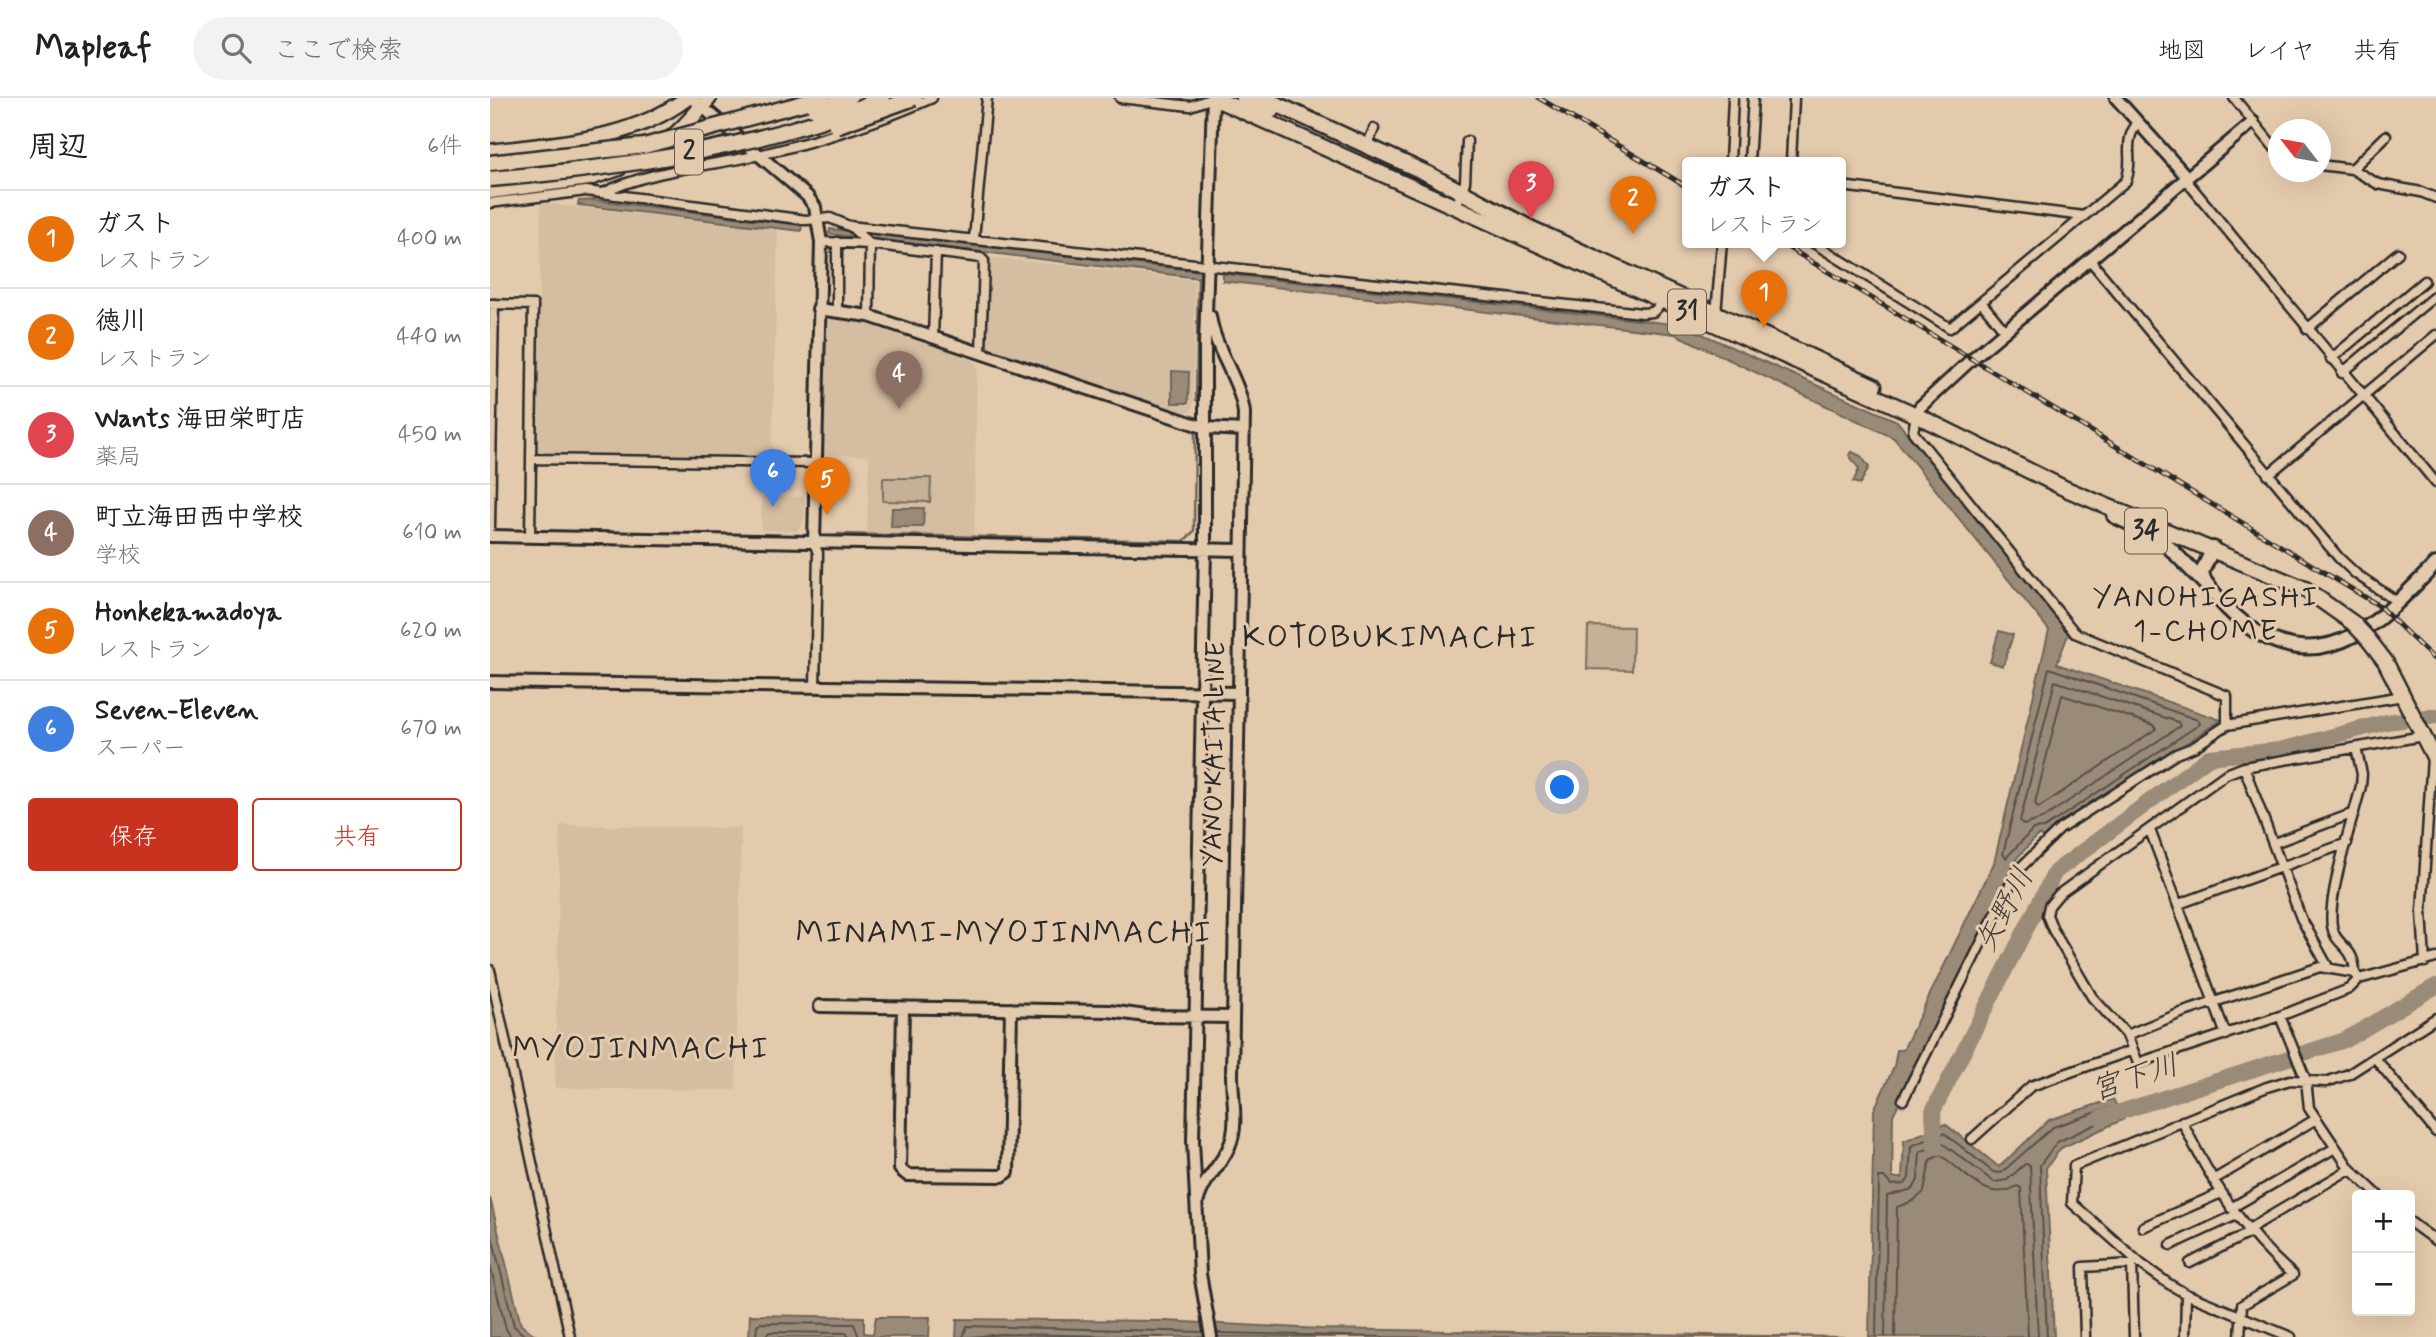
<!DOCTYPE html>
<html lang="ja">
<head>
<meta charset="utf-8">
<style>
	body { margin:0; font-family:Mynerve,"Klee One",sans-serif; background:#f2f2f2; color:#202124 }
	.controls { position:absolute; right:21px; bottom:21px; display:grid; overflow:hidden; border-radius:7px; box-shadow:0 7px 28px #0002 }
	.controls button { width:63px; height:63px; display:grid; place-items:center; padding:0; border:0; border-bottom:2px solid #e0e0e0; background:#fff; color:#202124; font:35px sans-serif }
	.compass { position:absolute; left:1778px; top:21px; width:63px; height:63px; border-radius:50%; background:#fff; box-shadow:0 7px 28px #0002; rotate:301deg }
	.you { position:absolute; left:1073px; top:690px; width:24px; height:24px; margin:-18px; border:5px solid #fff; border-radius:50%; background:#1a73e8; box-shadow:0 0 0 10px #1a73e833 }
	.badge { display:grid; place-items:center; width:46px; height:46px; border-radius:50%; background:#c8321e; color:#fff; font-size:23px; font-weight:700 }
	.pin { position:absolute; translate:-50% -58px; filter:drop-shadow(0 2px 4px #0008) }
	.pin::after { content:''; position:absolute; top:37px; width:24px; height:21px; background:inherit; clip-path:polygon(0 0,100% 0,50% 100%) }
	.popup { position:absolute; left:1192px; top:59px; width:164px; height:91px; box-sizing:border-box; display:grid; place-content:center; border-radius:7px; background:#fff; filter:drop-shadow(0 2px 5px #0005); font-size:23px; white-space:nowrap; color:#757577 }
	.popup b { font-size:26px; color:#202124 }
	.popup::after { content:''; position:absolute; left:50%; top:100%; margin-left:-14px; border:14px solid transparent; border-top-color:#fff }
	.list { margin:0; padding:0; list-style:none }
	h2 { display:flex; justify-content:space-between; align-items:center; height:91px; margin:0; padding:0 28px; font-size:30px }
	h2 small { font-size:23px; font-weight:400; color:#757577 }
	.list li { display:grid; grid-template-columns:46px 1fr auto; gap:21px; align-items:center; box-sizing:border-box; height:98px; padding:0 28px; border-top:2px solid #e0e0e0 }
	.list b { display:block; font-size:26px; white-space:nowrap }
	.list p { margin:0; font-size:23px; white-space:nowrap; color:#757577 }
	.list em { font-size:23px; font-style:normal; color:#757577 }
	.actions { display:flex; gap:14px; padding:21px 28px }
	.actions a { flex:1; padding:16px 0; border:2px solid #c8321e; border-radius:7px; text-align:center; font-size:24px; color:#c8321e }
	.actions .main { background:#c8321e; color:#fff }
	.icon { flex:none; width:38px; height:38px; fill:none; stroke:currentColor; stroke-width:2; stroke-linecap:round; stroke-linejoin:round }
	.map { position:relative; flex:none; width:1946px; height:1239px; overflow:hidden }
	header { display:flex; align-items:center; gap:42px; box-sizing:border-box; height:98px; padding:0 35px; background:#fff; border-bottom:2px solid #e0e0e0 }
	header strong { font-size:33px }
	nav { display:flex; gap:38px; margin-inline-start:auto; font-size:24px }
	.search { width:490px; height:63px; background:#f2f2f2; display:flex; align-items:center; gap:18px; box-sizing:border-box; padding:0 24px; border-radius:38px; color:#757577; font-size:26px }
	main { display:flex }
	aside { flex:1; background:#fff }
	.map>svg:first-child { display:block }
	.built { fill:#d4bda1 }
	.green { fill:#c6b097; stroke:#786e61; stroke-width:2 }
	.water { fill:#9a8b79; stroke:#6e655a; stroke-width:2 }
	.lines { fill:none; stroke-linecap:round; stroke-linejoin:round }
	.shore { stroke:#57514a; stroke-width:2 }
	.stream { stroke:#6e655a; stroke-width:2.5 }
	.river { stroke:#9a8b79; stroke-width:16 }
	.street-casing { stroke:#2b2b2b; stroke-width:13 }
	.secondary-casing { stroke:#2b2b2b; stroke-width:16 }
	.primary-casing { stroke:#2b2b2b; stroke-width:18 }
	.highway-casing { stroke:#2b2b2b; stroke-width:19 }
	.street { stroke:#e4caac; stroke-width:8 }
	.secondary { stroke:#e4caac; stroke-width:10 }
	.primary { stroke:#e4caac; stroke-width:12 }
	.highway { stroke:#e4caac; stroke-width:14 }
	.rail-casing { stroke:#2b2b2b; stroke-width:5 }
	.rail { stroke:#e4caac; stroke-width:2.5; stroke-dasharray:8; stroke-linecap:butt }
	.highway-bridge-casing { stroke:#2b2b2b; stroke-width:19; stroke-linecap:butt }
	.highway-bridge { stroke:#e4caac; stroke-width:14 }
	.labels { text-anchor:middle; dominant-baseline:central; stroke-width:6; stroke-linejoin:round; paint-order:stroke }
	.shield { fill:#e4caac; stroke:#625b52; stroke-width:2 }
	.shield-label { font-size:26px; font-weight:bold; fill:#2b2b2b }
	.street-label { font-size:28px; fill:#2b2b2b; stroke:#e4caac }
	.neighbourhood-label { font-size:30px; letter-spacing:2px; fill:#2b2b2b; stroke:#e4caac }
	.water-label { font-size:30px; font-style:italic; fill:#413e3b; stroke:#e4caac }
	.quarter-label { font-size:32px; letter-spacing:2px; fill:#2b2b2b; stroke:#e4caac }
</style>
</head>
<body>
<header>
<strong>Mapleaf</strong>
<div class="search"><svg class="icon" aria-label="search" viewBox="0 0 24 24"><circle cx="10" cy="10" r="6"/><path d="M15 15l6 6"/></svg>ここで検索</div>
<nav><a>地図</a><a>レイヤ</a><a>共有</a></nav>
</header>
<main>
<aside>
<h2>周辺<small>6件</small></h2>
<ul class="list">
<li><span class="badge" style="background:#e8710a">1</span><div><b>ガスト</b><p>レストラン</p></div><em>400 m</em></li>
<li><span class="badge" style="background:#e8710a">2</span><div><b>徳川</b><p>レストラン</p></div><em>440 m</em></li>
<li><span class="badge" style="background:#e0444e">3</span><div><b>Wants 海田栄町店</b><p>薬局</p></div><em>450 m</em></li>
<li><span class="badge" style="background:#8d6e63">4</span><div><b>町立海田西中学校</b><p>学校</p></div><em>610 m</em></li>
<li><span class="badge" style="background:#e8710a">5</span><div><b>Honkekamadoya</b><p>レストラン</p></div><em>620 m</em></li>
<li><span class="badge" style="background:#3f7fe0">6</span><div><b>Seven-Eleven</b><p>スーパー</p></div><em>670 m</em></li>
</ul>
<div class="actions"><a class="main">保存</a><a>共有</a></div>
</aside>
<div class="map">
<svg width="1946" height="1239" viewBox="0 0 1946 1239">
	<rect width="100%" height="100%" fill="#e4caac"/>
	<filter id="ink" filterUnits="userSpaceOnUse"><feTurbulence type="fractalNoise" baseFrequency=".0143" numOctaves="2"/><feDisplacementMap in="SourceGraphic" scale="14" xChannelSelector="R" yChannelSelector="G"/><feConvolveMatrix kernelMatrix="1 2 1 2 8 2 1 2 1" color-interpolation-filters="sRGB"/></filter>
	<g filter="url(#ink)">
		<!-- built -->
		<path class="built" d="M51,105l237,27 -6,229 -236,-4z
			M499,159l206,23 -2,127 -3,5 -14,-1 -189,-63z
			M339,221h15l34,8 91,31 8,7 -3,170 -107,-2 2,-77 -47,-3 2,-128z
			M272,398l43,1 -1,23 -7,11 -36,-1z
			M70,727l181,3 -5,262 -181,-2z"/>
		<!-- green -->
		<path class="green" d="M393,380h48l-1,24 -47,-1z
			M1098,528l45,1 -1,43 -45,-1z"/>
		<!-- water -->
		<path class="water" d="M104,102l208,25 -1,6 -223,-26 1,-4z
			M340,131l370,42v7l-371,-44z
			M733,176l459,51 215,96 172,211 -12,32 164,56 -177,118 -6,-3 -21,23 -124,257 -1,63h10l2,-37 41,-17 54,43 50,-47 64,-21 11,20 -63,29 -15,20 8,169h-185l5,-227 20,-43 3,-17h6l91,-187 55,-233 -155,-192 -219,-104 -452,-53z
			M682,273l17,1 -1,31h-16z
			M1362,354l9,4 8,11 -9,17 -7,-2 6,-13 -10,-14z
			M402,410h32l-1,19h-32z
			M1509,533l14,4 -10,31 -13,-4z
			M0,1100l31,127 17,12h-48z
			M260,1217l114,2v16l9,1 3,-17h54l-1,20h-180z
			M467,1221l208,2 156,8 523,8h-888z"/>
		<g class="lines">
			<!-- shore -->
			<path class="shore" d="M1559,570l149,52 2,4 -156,104 -11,1 -27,29 -3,-4z
				M1565,583l123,41 2,4 -138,93 -19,6 -3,-4z
				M1572,597l92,30 2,4 -118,79 -3,-5z
				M0,1130l24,98 12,11
				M0,1167l16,64 5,8
				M727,1235l166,4
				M266,1239l1,-12 3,-2 94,1 5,13
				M275,1239l4,-5 77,1 3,4
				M473,1239l4,-11 236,6
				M482,1239l30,-3 161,3
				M1386,1239l3,-160h5l7,8 14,-1 4,-6 2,-32 33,-13 49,39 8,1 52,-46 56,-19 3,9 -55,25 -17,23 7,172
				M1395,1239l2,-141 26,-7 5,-9 2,-28 22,-9 52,39 13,-2 18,-16 5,1 8,172
				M1405,1239l2,-130 16,-6 11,-9 6,-32 10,-5c25,15 46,50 77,31l4,2 7,149"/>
			<!-- stream -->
			<path class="stream" d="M706,302l2,-123
				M348,436l346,7 10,-10 1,-101"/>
			<!-- river -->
			<path class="river" d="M1611,1020l244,-78 91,-54
				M1445,1050l-2,-37 122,-239 154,-115 71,-7 107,-28 49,-6"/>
			<!-- street casing -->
			<g class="street-casing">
				<path id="street" d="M630,0l70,8 23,-8
					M1744,0l44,54
					M877,48l7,-17
					M1240,64l3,-64
					M1259,64l4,-64
					M1301,64l3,-64
					M1830,67l32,4 26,15 43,8 15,6
					M1862,71l34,-33
					M1695,81l251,304
					M1351,88l243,30
					M113,95c50,-24 103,-26 156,-38 58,-14 118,-32 173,-57
					M0,105l96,-12 220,29 24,-2 19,8 793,87 11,-1 12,-12
					M966,109l9,-25 2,-41
					M360,128l20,18 -1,72
					M484,141l13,-141
					M331,144l49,2 111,14 3,3 -3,91
					M1322,144l138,86 176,-147c9,-23 -5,-37 12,-59
					M1599,161l250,299 17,16 40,27
					M1491,204l24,29
					M0,206l43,1 -3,232
					M347,212v-68
					M1226,216l6,-72
					M1817,231l91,-76
					M443,239l3,-85
					M1841,261l93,-78
					M1852,275l94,-78
					M1426,317l-3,17 162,201 152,63v29
					M41,361l284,4
					M1778,377l168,-140
					M0,430l4,-224
					M324,445l4,10 -3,134
					M1933,638l-179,31 -18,7 -167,120 -10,12 -2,9 6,15 39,67 35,38 11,28 142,-47 69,-27 10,-10 77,-21
					M1754,669l57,151 28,51
					M1660,732l76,205
					M1784,745l80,-30
					M1689,806l168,-61
					M1935,864l-3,-51 10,-154
					M0,872l80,367
					M1865,875c-1,-29 -20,-26 -23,-47 -5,-30 21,-107 29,-140l1,-12 -6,-26
					M1790,918l26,64 3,28 41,61 28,26
					M1637,937l54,-22 139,-46 35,6 4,6
					M1885,960l61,74
					M1413,1002l114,-229 43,-42 116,-75 18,-7 33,-22 176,-29
					M1692,1023c28,59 61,111 111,154l-51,30 -2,32
					M1482,1041l59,-53 102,-36
					M1723,1082l103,-61
					M1741,1110l104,-60
					M1920,1124l26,19
					M1653,1129l78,-34
					M1757,1132l103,-61
					M1681,1147l65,-30
					M1700,1165l59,-30
					M1642,1166l2,73
					M1595,1239l-2,-70 49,-3 4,-4
					M1695,1239l1,-43
					M1801,1239l-105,-43 -17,-10 -28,-20 -69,-61 2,-37 193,-79 23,-7 36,2 23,-8 87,-56"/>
			</g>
			<!-- secondary casing -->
			<g class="secondary-casing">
				<path id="secondary" d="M202,0l115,98 8,11 6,35 -7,301
					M1626,0l71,79
					M328,211l51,7 337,112 37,2
					M1426,317l4,-8 53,-49 280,-236
					M0,438l751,14
					M0,584l749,11
					M330,908l289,5 37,5 87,1
					M413,910l-3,161 7,6 95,1 6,-4 3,-163
					M708,1102c6,-22 22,-33 31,-53 10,-21 3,-49 3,-72l12,-662c-4,-34 -29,-62 -34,-97
					M721,1239l-11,-63 -7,-133 12,-592v-204l8,-247"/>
			</g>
			<!-- primary casing -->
			<g class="primary-casing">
				<path id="primary" d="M1624,418l46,22 45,46
					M1723,450l-11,24 2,8c35,50 89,88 150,55 31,-16 57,-47 82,-71"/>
			</g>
			<!-- highway casing -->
			<g class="highway-casing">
				<path id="highway" d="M724,0l702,317 150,74 239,100 48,34
					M753,0l28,13
					M773,0l163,75 104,55 344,158
					M0,54c69,-9 140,-11 197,-54
					M148,62c30,-14 50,-37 71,-62
					M0,93l99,-13 30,-10
					M1878,541l17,22 51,100"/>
			</g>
			<!-- street -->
			<use href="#street" class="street"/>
			<!-- secondary -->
			<use href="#secondary" class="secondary"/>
			<!-- primary -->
			<use href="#primary" class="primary"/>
			<!-- highway -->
			<use href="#highway" class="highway"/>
			<!-- rail casing -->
			<g class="rail-casing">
				<path id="rail" d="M1049,0l148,89
					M1289,144l599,363 58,56"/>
			</g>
			<!-- rail -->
			<use href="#rail" class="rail"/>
			<!-- highway-bridge casing -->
			<g class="highway-bridge-casing">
				<path id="highway-bridge" d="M325,11l34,-11
					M346,28l78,-28
					M0,65l154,-17 178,-48
					M0,81c132,-11 268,-31 392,-80
					M1863,525l15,16"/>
			</g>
			<!-- highway-bridge -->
			<use href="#highway-bridge" class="highway-bridge"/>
		</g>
	</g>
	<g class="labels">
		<!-- shield labels -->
		<g class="shield">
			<rect x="185" y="31.5" width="28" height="45" rx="5"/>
			<rect x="1178" y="191.5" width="38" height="45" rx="5"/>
			<rect x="1635" y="410.5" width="42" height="45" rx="5"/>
		</g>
		<g class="shield-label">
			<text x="199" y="54">2</text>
			<text x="1197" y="214">31</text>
			<text x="1656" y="433">34</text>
		</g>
		<!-- street labels -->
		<g class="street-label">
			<text transform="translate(725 656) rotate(-89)">YANO KAITA LINE</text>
		</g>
		<!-- neighbourhood labels -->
		<g class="neighbourhood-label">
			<text x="1716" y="499">YANOHIGASHI<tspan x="1716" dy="34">1-CHOME</tspan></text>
		</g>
		<!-- water labels -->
		<g class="water-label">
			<text transform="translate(1515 812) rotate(-62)">矢野川</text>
			<text transform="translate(1645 980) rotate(-18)">宮下川</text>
		</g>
		<!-- quarter labels -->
		<g class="quarter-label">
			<text x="900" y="540">KOTOBUKIMACHI</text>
			<text x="514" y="835">MINAMI-MYOJINMACHI</text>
			<text x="151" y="951">MYOJINMACHI</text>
		</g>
	</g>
</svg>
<div class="controls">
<button>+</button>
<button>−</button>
</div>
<svg class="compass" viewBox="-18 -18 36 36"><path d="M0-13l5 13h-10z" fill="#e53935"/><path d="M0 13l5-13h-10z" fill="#757577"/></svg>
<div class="you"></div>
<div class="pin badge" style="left:1274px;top:230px;background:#e8710a">1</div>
<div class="popup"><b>ガスト</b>レストラン</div>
<div class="pin badge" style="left:1143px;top:136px;background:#e8710a">2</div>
<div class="pin badge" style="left:1041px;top:121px;background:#e0444e">3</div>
<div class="pin badge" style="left:409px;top:311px;background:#8d6e63">4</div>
<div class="pin badge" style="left:337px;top:417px;background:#e8710a">5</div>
<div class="pin badge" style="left:283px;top:409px;background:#3f7fe0">6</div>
</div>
</main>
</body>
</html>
